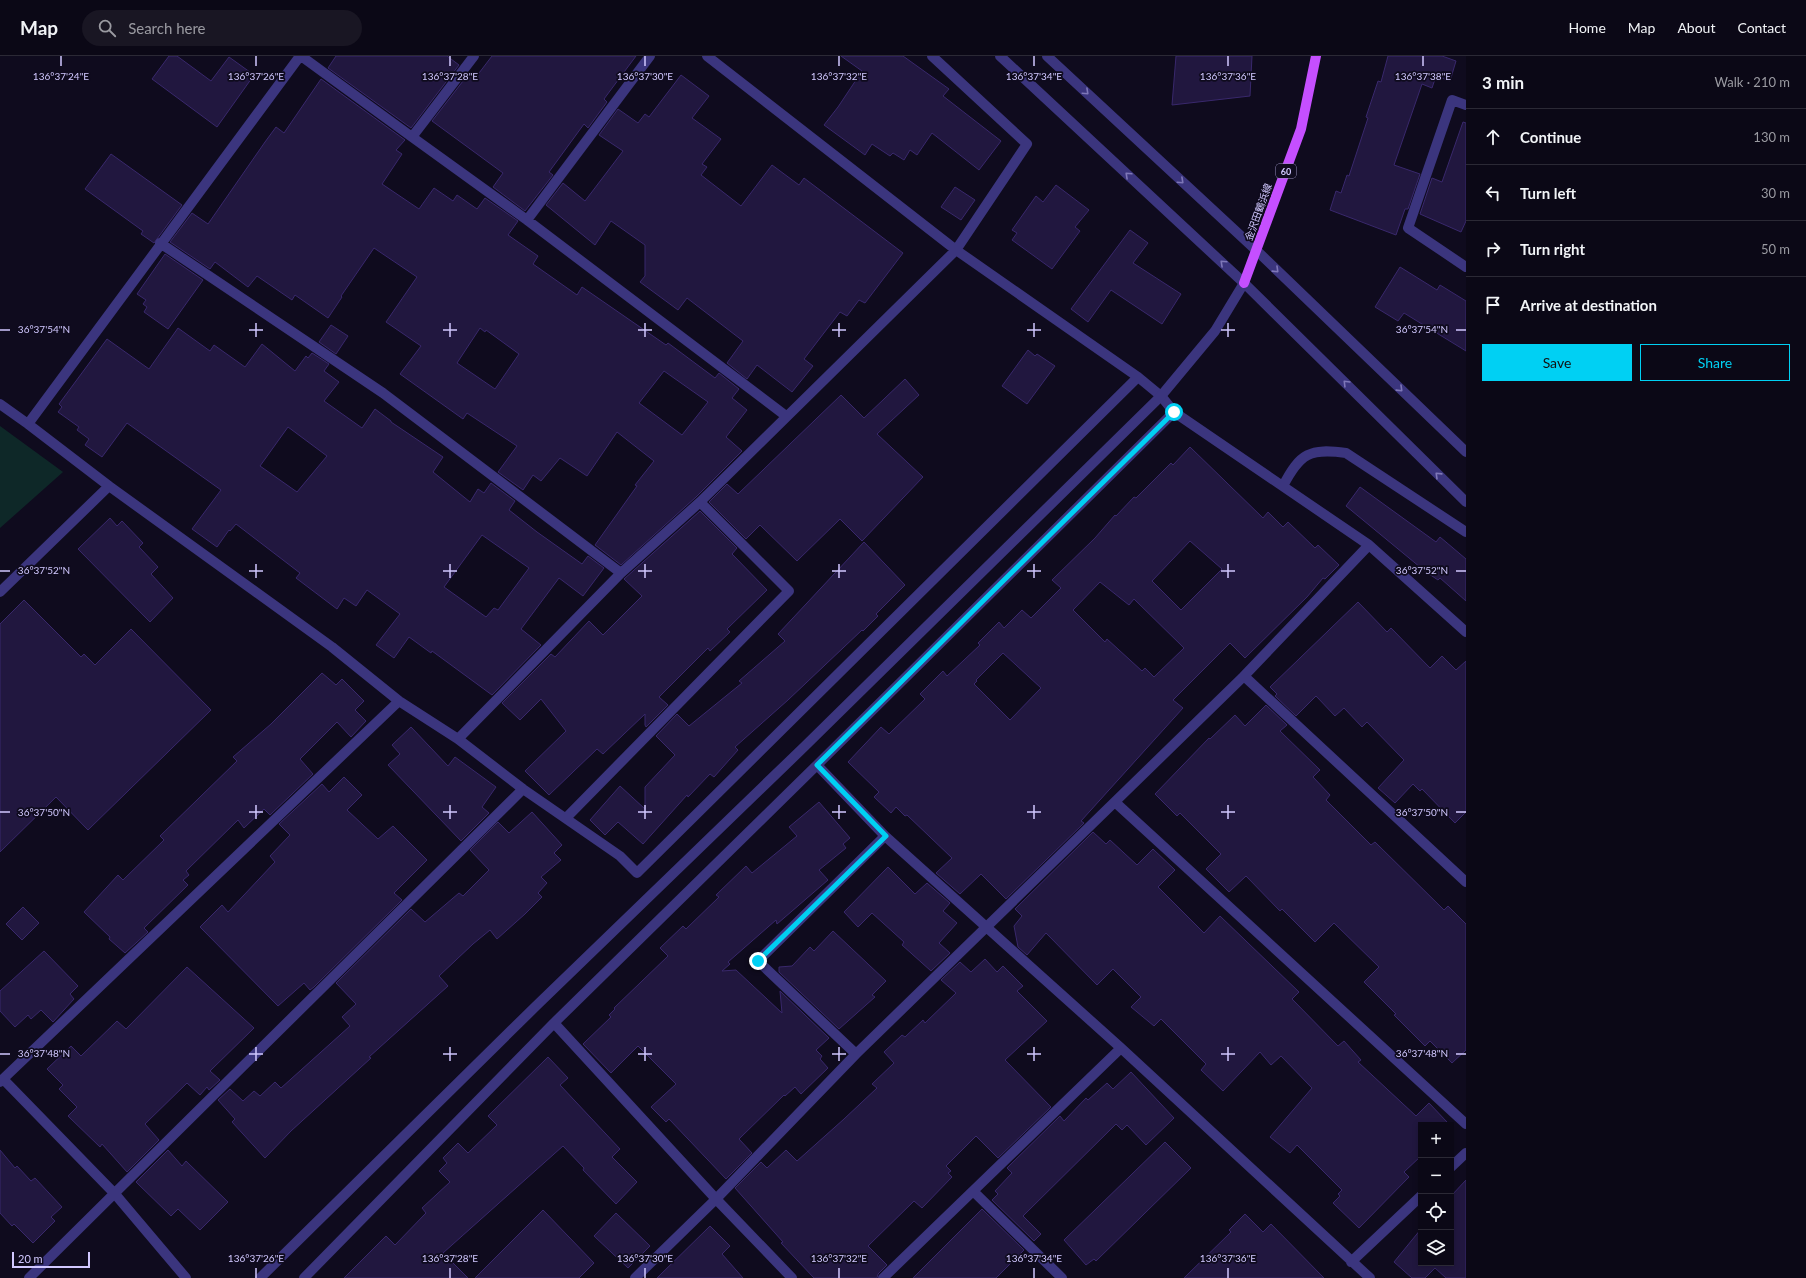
<!DOCTYPE html>
<html lang="en">
<head>
<meta charset="utf-8">
<style>
	body { margin:0; font-family:Lato,"Noto Sans JP",sans-serif; background:#191623; color:#f1f3f6 }
	.controls { position:absolute; right:12px; bottom:12px; display:grid; overflow:hidden; border-radius:0px; box-shadow:0 2px 6px #0003 }
	.controls button { width:36px; height:36px; display:grid; place-items:center; padding:0; border:0; border-bottom:1px solid #2b2935; background:#0b0816; color:#f1f3f6; font:20px sans-serif }
	.scale { position:absolute; left:12px; bottom:10px; width:78px; box-sizing:border-box; padding-left:4px; border:2px solid #d1c8ff; border-top:0; font-size:11px; line-height:14px; white-space:nowrap; color:#d1c8ff; -webkit-text-stroke:3px #0f0b1e; paint-order:stroke }
	.stop { position:absolute; width:12px; height:12px; margin:-9px; border:3px solid #00d0f3; border-radius:50%; background:#fff }
	.stop.end { background:#00d0f3; border-color:#fff; box-shadow:0 1px 4px #0008 }
	.list { margin:0; padding:0; list-style:none }
	h2 { display:flex; justify-content:space-between; align-items:center; height:52px; margin:0; padding:0 16px; font-size:17px }
	h2 small { font-size:13px; font-weight:400; color:#9a9aa1 }
	.list li { display:grid; grid-template-columns:26px 1fr auto; gap:12px; align-items:center; box-sizing:border-box; height:56px; padding:0 16px; border-top:1px solid #2b2935 }
	.list b { display:block; font-size:15px; white-space:nowrap }
	.list em { font-size:13px; font-style:normal; color:#9a9aa1 }
	.actions { display:flex; gap:8px; padding:12px 16px }
	.actions a { flex:1; padding:9px 0; border:1px solid #00d0f3; border-radius:0px; text-align:center; font-size:14px; color:#00d0f3 }
	.actions .main { background:#00d0f3; color:#111 }
	.icon { flex:none; width:22px; height:22px; fill:none; stroke:currentColor; stroke-width:2; stroke-linecap:round; stroke-linejoin:round }
	.map { position:relative; flex:none; width:1466px; height:1222px; overflow:hidden }
	header { display:flex; align-items:center; gap:24px; box-sizing:border-box; height:56px; padding:0 20px; background:#0b0816; border-bottom:1px solid #2b2935 }
	header strong { font-size:19px }
	nav { display:flex; gap:22px; margin-inline-start:auto; font-size:14px }
	.search { width:280px; height:36px; background:#191623; display:flex; align-items:center; gap:10px; box-sizing:border-box; padding:0 14px; border-radius:22px; color:#9a9aa1; font-size:15px }
	main { display:flex }
	aside { flex:1; background:#0b0816 }
	.map>svg:first-child { display:block }
	.green { fill:#0e2828 }
	.building { fill:#21173f; stroke:#39286c; fill-rule:evenodd }
	.lines { fill:none; stroke-linecap:round; stroke-linejoin:round }
	.minor { stroke:#3b357e; stroke-width:10 }
	.tertiary { stroke:#3b357e; stroke-width:10 }
	.primary { stroke:#c54fff; stroke-width:10 }
	.oneway { stroke:#7e77b8 }
	.route { stroke:#00d0f3; stroke-width:5 }
	.ticks { fill:none; stroke:#d1c8ff; stroke-width:1.5 }
	.labels { text-anchor:middle; dominant-baseline:central; stroke-width:3.5; stroke-linejoin:round; paint-order:stroke }
	.shield { fill:#0f0b1e; stroke:#978fbc; stroke-width:1 }
	.shield-label { font-size:9px; font-weight:bold; fill:#d1c8ff }
	.street-label { font-size:10px; fill:#d1c8ff; stroke:#0f0b1e }
	.ticks-label { font-size:10px; text-anchor:middle; fill:#d1c8ff; stroke:#0f0b1e; stroke-width:3.5; stroke-linejoin:round; paint-order:stroke }
</style>
</head>
<body>
<header>
<strong>Map</strong>
<div class="search"><svg class="icon" aria-label="search" viewBox="0 0 24 24"><circle cx="10" cy="10" r="6"/><path d="M15 15l6 6"/></svg>Search here</div>
<nav><a>Home</a><a>Map</a><a>About</a><a>Contact</a></nav>
</header>
<main>
<div class="map">
<svg width="1466" height="1222" viewBox="0 0 1466 1222">
	<rect width="100%" height="100%" fill="#0f0b1e"/>
	<!-- green -->
	<path class="green" d="M0,370l63,46 -63,56z"/>
	<!-- building -->
	<path class="building" d="M169,0h8l34,25 18,-24 25,18 -37,52 -65,-48z
		M336,0h111l12,9 -48,63 -83,-60z
		M492,0h144l-32,43 3,3 -19,26 -4,-4 -35,48 4,3 -28,36 -32,-24 10,-14 -71,-52 38,-49 6,5z
		M841,0h62l46,33 -6,7 58,45 -22,29 -47,-37 -15,22 -7,-5 -6,10 -11,-7 -3,3 -18,-12 -7,11 -41,-30 14,-18 24,-36z
		M1176,0h76l-2,40 -78,9z
		M1388,0h54l14,5 -6,20 -14,-5 -4,12 -10,-4 -28,81 26,9 -12,35h-3l-9,26 -66,-25 6,-19 5,2 6,-18 2,1 19,-58 -2,-1 12,-36 3,1z
		M681,19l28,21 -17,22 29,21 -19,25 5,3 -6,8 40,31 31,-41 27,20 5,-7 99,75 -38,50 -6,-3 -12,16 -7,-4 -36,47 9,7 -21,26 -35,-27 -10,14 -20,-16 16,-22 -56,-43 -9,12 -38,-28 5,-6v-31l-34,-24 -16,24 -49,-40 17,-22 22,18 38,-50 -24,-16 19,-26 20,14 7,-9 4,3z
		M321,23l84,61 -9,10 6,4 -20,30 37,25 15,-21 19,13 4,-6 20,14 8,-11 33,23 -10,14 30,21 -5,8 44,31 5,-8 84,58 2,-2 47,35 4,-5 20,16 -7,9 15,12 -21,27 16,14 -46,46 -75,68 -26,-20 42,-59 -2,-1 19,-24 -37,-29 -30,44 -27,-18 -19,23 -8,-6 -10,15 -25,-18 19,-26 -50,-33 -4,6 -63,-45 21,-28 -35,-24 31,-45 -43,-29 -33,48 1,1 -14,21 -33,-23 -3,5 -35,-24 -9,11 -33,-25 -5,7 -40,-27 22,-29 16,11 57,-82 11,-15 8,6zM480,272l5,4 1,-2 33,24 -24,35 -38,-26zM664,315l44,31 -26,33 -43,-32z
		M1463,66l3,1v98l-5,11 -41,-18 12,-36 10,4z
		M111,98l71,51 -28,38 -13,-9 2,-3 -58,-42z
		M1056,129l33,25 -14,17 5,4 -28,38 -40,-29 5,-7 -5,-3 24,-34 7,6z
		M955,131l20,13 -14,20 -20,-13z
		M1130,174l18,13 -15,20 48,31 -19,30 -51,-34 -23,32 -17,-13z
		M165,198l38,26 -35,49 -24,-17 3,-5 -4,-3 3,-4 -9,-6z
		M1400,211l37,23 3,-5 26,16v50l-62,-38 -6,8 -23,-14z
		M331,269l17,11 -12,18 -17,-12z
		M178,272l32,23 4,-6 31,22 17,-23 33,27 11,-15 2,2 4,-5 17,11 -5,7 15,11 -15,19 38,27 13,-19 16,12v1l52,35 -10,15 37,30 8,-13 6,4 7,-10 24,18 -6,9 28,22 45,32 6,-8 16,12 -21,28 -24,-18 -38,51 20,16 -49,50 -60,-44 -1,2 -22,-16 -15,21 -18,-13 24,-31 -33,-24 -11,16 -12,-8 -7,11 -41,-31 4,-5 -64,-49 -6,7 -1,-1 -12,17 -25,-18 29,-39 -94,-67 -25,34 -17,-12 4,-6 -12,-9 2,-3 -21,-15 4,-5 -3,-3 48,-65 42,30zM288,371l39,29 -30,36 -37,-26zM482,479l47,33 -31,42 -4,-2 -8,9 -42,-30z
		M1028,294l7,6 2,-2 18,12 -28,38 -25,-18z
		M905,323l14,16 -42,39 46,43 -61,64 -22,-22 -43,42 -37,-36 -14,14 -37,-37 18,-18 11,10 103,-99 23,23z
		M1190,391l73,71 5,-6 15,15 5,-5 27,26 3,-3 21,20 -14,14 -2,-1 -16,19 -62,61 -15,-15 -57,57 10,8 -102,113 3,2 -78,76 -25,-25 -21,20 -24,-21 16,-15 -45,-43 -2,1 -9,-9 -5,6 -17,-16 5,-5 -31,-30 33,-35 8,7 36,-35 -5,-5 23,-23 4,5 33,-31 -2,-2 21,-21 5,6 18,-18 9,8 30,-30 -9,-8 43,-42 20,-23 1,1 18,-19 2,1 35,-35 2,2zM1190,485l32,28 -41,41 -29,-29zM1100,526l29,23 5,-6 50,49 -30,29 -9,-9 -3,3 -35,-32 -2,3 -32,-32zM1003,597l38,35 -31,32 -36,-36 3,-3 -1,-1z
		M1360,431l76,55 4,-5 26,22v42l-26,-23 -2,2 -12,-8 -80,-66z
		M700,455l37,37 -5,6 35,36 -40,39 3,3 -20,19 -2,-3 -49,49 9,8 -22,22 -1,-2v-11l-42,40 -6,-5 -48,46 -24,-24 41,-40 -25,-32 -21,21 -18,-17 49,-49 4,3 34,-36 14,14 39,-39 -18,-17z
		M110,462l7,8 5,-5 21,22 -4,4 19,20 -7,7 22,24 -23,24 -72,-73z
		M864,486l41,43 -29,29 2,2 -15,15 -1,-1 -74,70 -53,47 3,3 -24,27 -4,-3 -22,23 -1,-2 -44,49 -25,-22 -13,13 -15,-15 30,-34 25,23v-22l30,-32 -19,-19 21,-22 12,12 53,-43 -3,-2 46,-40 -7,-7z
		M24,544l57,57 3,-3 11,11 36,-36 80,81 -123,120 -32,-33 -56,55v-228z
		M1358,546l29,30 4,-4 39,40 12,-12 14,14 10,-9v151l-11,11 -33,-34 -2,2 -7,-7 -18,19 -17,-15 26,-28 -37,-38 -5,5 -18,-19 -9,8 -19,-20 -20,20 -21,-20 2,-2 -7,-7z
		M322,617l14,12 6,-6 22,22 -9,9 11,11 -15,16 -14,-15 -37,37 13,15 -43,41 -6,-6 -20,19 -6,-8 -52,51 3,4 -6,5 5,5 -44,43 4,4 -23,21 -16,-14 1,-2 -26,-25 34,-37 5,5 41,-40 -4,-4 77,-75 -4,-4 38,-33z
		M1266,649l21,20 -7,6 40,39 -7,7 17,18 -4,5 45,45 4,-3 69,68 4,-4 18,18v126l-14,13 -22,-22 -5,5 -31,-31 2,-1 -32,-32 15,-15 -45,-44 -19,19 -33,-33 -2,2 -34,-35 -17,16 -23,-23 15,-15 -41,-41 -3,3 -22,-22 54,-56 1,1 25,-24 10,11z
		M411,671l37,39 7,-9 41,30 -14,20 7,6 -28,28 -73,-76 12,-11 -8,-9z
		M344,721l18,18 -15,15 31,29 15,-13 34,34 -33,33 8,7 -88,87 -4,3 -6,-7 -26,23 -78,-79 22,-22 6,7 47,-50 -5,-6 20,-21 -11,-11 43,-40 7,8z
		M819,746l31,36 -7,6 3,4 -27,22 9,10 -51,44 -1,-4 -48,42 2,2 -8,7 14,-1 46,43 -2,-22 49,47 -13,12 6,6 -2,3 8,9 -27,26 -6,-7 -10,9 -1,-1 -45,44 13,14 -26,26 -57,-60 -3,3 -15,-15 25,-23 -38,-38 -27,27 -28,-29 28,-27 -2,-2 6,-6 -1,-1 54,-52 -8,-8 23,-22 3,3 33,-32 -3,-2 30,-29 6,7 45,-37 -8,-9z
		M532,756l30,33 -8,8 7,7 -20,17 6,6 -9,10 4,4 -17,17 -28,25 -7,-9 -17,14 -34,32 9,10 -79,71 2,1 -80,73 -26,27 -33,-36 3,-3 -17,-19 12,-11 13,12 11,-10 6,5 15,-14 6,6 69,-62 -8,-9 14,-13 -20,-21 75,-74 14,13 34,-29 4,3 26,-26 -19,-20 28,-28 11,11z
		M1093,776l13,12 4,-4 27,25 16,-16 22,21 -17,17 46,46 16,-17 79,76 -7,7 46,47 6,-5 17,19 -3,2 58,54 13,-13 18,19v3h-26v31l-17,16 5,5 -50,51 -26,-25 7,-7 -2,-2 4,-4 -45,-45 -7,8 -20,-16 42,-49 -31,-32 -10,9 -11,-13 -37,39 -22,-21 5,-6 -45,-45 -7,7 -23,-19 10,-10 -28,-28 -16,16 -51,-52 -19,22 -9,-8 -4,-21 8,-10 -7,-7z
		M888,811l27,27 12,-11 23,20 -7,8 14,12 -18,20 11,10 -19,18 -29,-26 2,-3 -32,-29 -14,14 -14,-15z
		M23,851l16,16 -17,17 -16,-16z
		M833,875l53,50 -14,14 3,2 -36,32 -60,-57v-5l13,-1 18,-19 4,4z
		M44,895l34,35 -8,8 4,5 -21,23 -12,-12 -10,9 -3,-4 -13,12 -15,-16v-20z
		M985,903l12,13 6,-6 20,20 -6,5 30,30 -42,39 46,47 -53,51 -22,-22 -30,30 5,5 -3,2 4,4 -30,31 -8,-7 -46,45 19,19 -9,9 -1,4h-63l-33,-35 2,-1 -48,-54 26,-26 6,6 19,-18 11,11 47,-42 33,-31 -5,-4 22,-21 -10,-11 18,-17 3,2 18,-17 2,3 31,-30 -15,-13 19,-18 11,10z
		M187,911l67,61 -44,43 10,9 -11,10 -2,-3 -7,8 -13,-12 -42,41 14,16 -32,32 -25,-28 -2,3 -32,-31 9,-9 -18,-18 4,-4 -16,-16 24,-23 10,10 36,-35 9,8z
		M548,1001l20,21 -8,7 60,64 -8,8 25,25 -21,22 -33,-34 1,-2 -21,-22 -120,107 25,25h-124l42,-42 9,9 31,-32 -4,-5 28,-26 -11,-11 8,-8 -4,-5 15,-15 10,10 29,-28 -9,-9z
		M1131,1016l43,46 -28,27 -19,-20 -5,5 -6,-6 -93,92 18,18 -7,7 -42,-41 6,-6 -3,-3 17,-18 -5,-5 53,-52 4,5 22,-23 2,2 19,-17 6,6z
		M1165,1086l26,26 -95,93 -2,-2 -8,6 -22,-25z
		M0,1094l15,18 2,-2 14,15 4,-3 27,29 -11,10 4,4 -22,22 -19,-19 -2,2 -12,-13z
		M168,1094l14,16 4,-5 42,41 -28,28 -22,-21 -7,7 -35,-34z
		M1466,1124v98h-20l-11,-10 -10,10h-13l-18,-16 27,-33v34h30v-67z
		M982,1153l42,41 -28,28h-83z
		M543,1154l51,53 -15,15h-104z
		M616,1157l34,33 -22,22 -34,-32z
		M1245,1158l18,18 8,-8 53,54h-140l47,-46 -2,-2z
		M710,1170l20,20 -8,8 21,24h-86z"/>
	<g class="lines">
		<!-- minor -->
		<path class="minor" d="M301,0l111,81 62,-81
			M707,0l249,194 182,127 23,19 13,16 195,133 97,87
			M1466,49l-14,-5 -44,128 58,39
			M412,81l115,83 259,196
			M527,164l123,-164
			M160,187l223,150 238,180
			M0,348l28,20
			M109,430l223,161 67,54 59,38 65,50 97,67 17,17 501,-496
			M1283,430c17,-33 27,-38 63,-33l120,79
			M0,536l109,-106 -81,-62 272,-368
			M1244,620l222,206
			M458,683l163,-166 79,-71 256,-252 71,-106 -95,-88
			M817,709l357,-353
			M1116,747l350,321
			M566,762l223,-227 -89,-89
			M554,967l263,-258 68,71 236,212 249,230
			M856,998l-98,-93 127,-125
			M3,1023l396,-378
			M0,1026l3,-3 112,115 71,84
			M1451,1111l15,-14
			M973,1135l89,87
			M1351,1206l70,-66
			M29,1222l494,-489
			M304,1222l250,-255 162,176 76,79
			M635,1222l81,-79 140,-145 388,-378 125,-131
			M883,1222l238,-230"/>
		<!-- tertiary -->
		<path class="tertiary" d="M1000,0l244,227 222,219
			M1047,0l209,194 210,202
			M260,1222l276,-272 269,-260 356,-350 54,-65 29,-48"/>
		<!-- primary -->
		<path class="primary" d="M1244,227l57,-154 15,-73"/>
	</g>
	<!-- one-way arrows -->
	<defs><path id="oneway-chevron" d="M-2-3.5L2.5 0L-2 3.5" fill="none" stroke-width="1.6" stroke-linecap="round" stroke-linejoin="round"/></defs>
	<g class="oneway">
		<use href="#oneway-chevron" transform="translate(1086 36) rotate(43)"/>
		<use href="#oneway-chevron" transform="translate(1128 119) rotate(-137)"/>
		<use href="#oneway-chevron" transform="translate(1181 125) rotate(43)"/>
		<use href="#oneway-chevron" transform="translate(1223 207) rotate(-137)"/>
		<use href="#oneway-chevron" transform="translate(1276 214) rotate(44)"/>
		<use href="#oneway-chevron" transform="translate(1346 327) rotate(-135)"/>
		<use href="#oneway-chevron" transform="translate(1400 333) rotate(44)"/>
		<use href="#oneway-chevron" transform="translate(1438 419) rotate(-136)"/>
	</g>
	<g class="lines">
		<!-- route -->
		<path class="route" d="M758,905l128,-125 -69,-71 357,-353"/>
	</g>
	<!-- ticks -->
	<path class="ticks" d="M61,0v10M256,0v10M450,0v10M645,0v10M839,0v10M1034,0v10M1228,0v10M1423,0v10M256,267v14M450,267v14M645,267v14M839,267v14M1034,267v14M1228,267v14M0,274h10M249,274h14M443,274h14M638,274h14M832,274h14M1027,274h14M1221,274h14M1456,274h10M256,508v14M450,508v14M645,508v14M839,508v14M1034,508v14M1228,508v14M0,515h10M249,515h14M443,515h14M638,515h14M832,515h14M1027,515h14M1221,515h14M1456,515h10M256,749v14M450,749v14M645,749v14M839,749v14M1034,749v14M1228,749v14M0,756h10M249,756h14M443,756h14M638,756h14M832,756h14M1027,756h14M1221,756h14M1456,756h10M256,991v14M450,991v14M645,991v14M839,991v14M1034,991v14M1228,991v14M0,998h10M249,998h14M443,998h14M638,998h14M832,998h14M1027,998h14M1221,998h14M1456,998h10M256,1212v10M450,1212v10M645,1212v10M839,1212v10M1034,1212v10M1228,1212v10"/>
	<g class="labels">
		<!-- shield labels -->
		<rect class="shield" x="1276" y="108" width="20" height="14" rx="3"/>
		<g class="shield-label">
			<text x="1286" y="115">60</text>
		</g>
		<!-- street labels -->
		<g class="street-label">
			<text transform="translate(1258 156) rotate(-70)">金沢田鶴浜線</text>
		</g>
	</g>
	<g class="ticks-label">
		<text x="61" y="24">136°37'24"E</text>
		<text x="256" y="24">136°37'26"E</text>
		<text x="450" y="24">136°37'28"E</text>
		<text x="645" y="24">136°37'30"E</text>
		<text x="839" y="24">136°37'32"E</text>
		<text x="1034" y="24">136°37'34"E</text>
		<text x="1228" y="24">136°37'36"E</text>
		<text x="1423" y="24">136°37'38"E</text>
		<text x="44" y="277">36°37'54"N</text>
		<text x="1422" y="277">36°37'54"N</text>
		<text x="44" y="518">36°37'52"N</text>
		<text x="1422" y="518">36°37'52"N</text>
		<text x="44" y="760">36°37'50"N</text>
		<text x="1422" y="760">36°37'50"N</text>
		<text x="44" y="1001">36°37'48"N</text>
		<text x="1422" y="1001">36°37'48"N</text>
		<text x="256" y="1206">136°37'26"E</text>
		<text x="450" y="1206">136°37'28"E</text>
		<text x="645" y="1206">136°37'30"E</text>
		<text x="839" y="1206">136°37'32"E</text>
		<text x="1034" y="1206">136°37'34"E</text>
		<text x="1228" y="1206">136°37'36"E</text>
	</g>
</svg>
<div class="controls">
<button>+</button>
<button>−</button>
<button><svg class="icon" aria-label="locate" viewBox="0 0 24 24"><circle cx="12" cy="12" r="6"/><path d="M12 2v4M12 18v4M2 12h4M18 12h4"/></svg></button>
<button><svg class="icon" aria-label="layers" viewBox="0 0 24 24"><path d="M12 4l9 5-9 5-9-5zM3 14l9 5 9-5"/></svg></button>
</div>
<div class="scale">20 m</div>
<div class="stop" style="left:1174px;top:356px"></div>
<div class="stop end" style="left:758px;top:905px"></div>
</div>
<aside>
<h2>3 min<small>Walk · 210 m</small></h2>
<ul class="list">
<li><svg class="icon" aria-label="ahead" viewBox="0 0 24 24"><path d="M12 20V5M6 11l6-6 6 6"/></svg><div><b>Continue</b></div><em>130 m</em></li>
<li><svg class="icon" aria-label="left" viewBox="0 0 24 24"><path d="M17 20v-9H6M10 6l-5 5 5 5"/></svg><div><b>Turn left</b></div><em>30 m</em></li>
<li><svg class="icon" aria-label="right" viewBox="0 0 24 24"><path d="M7 20v-9h11M14 6l5 5-5 5"/></svg><div><b>Turn right</b></div><em>50 m</em></li>
<li><svg class="icon" aria-label="arrive" viewBox="0 0 24 24"><path d="M6 21V4h12l-3 4 3 4H6"/></svg><div><b>Arrive at destination</b></div></li>
</ul>
<div class="actions"><a class="main">Save</a><a>Share</a></div>
</aside>
</main>
</body>
</html>
